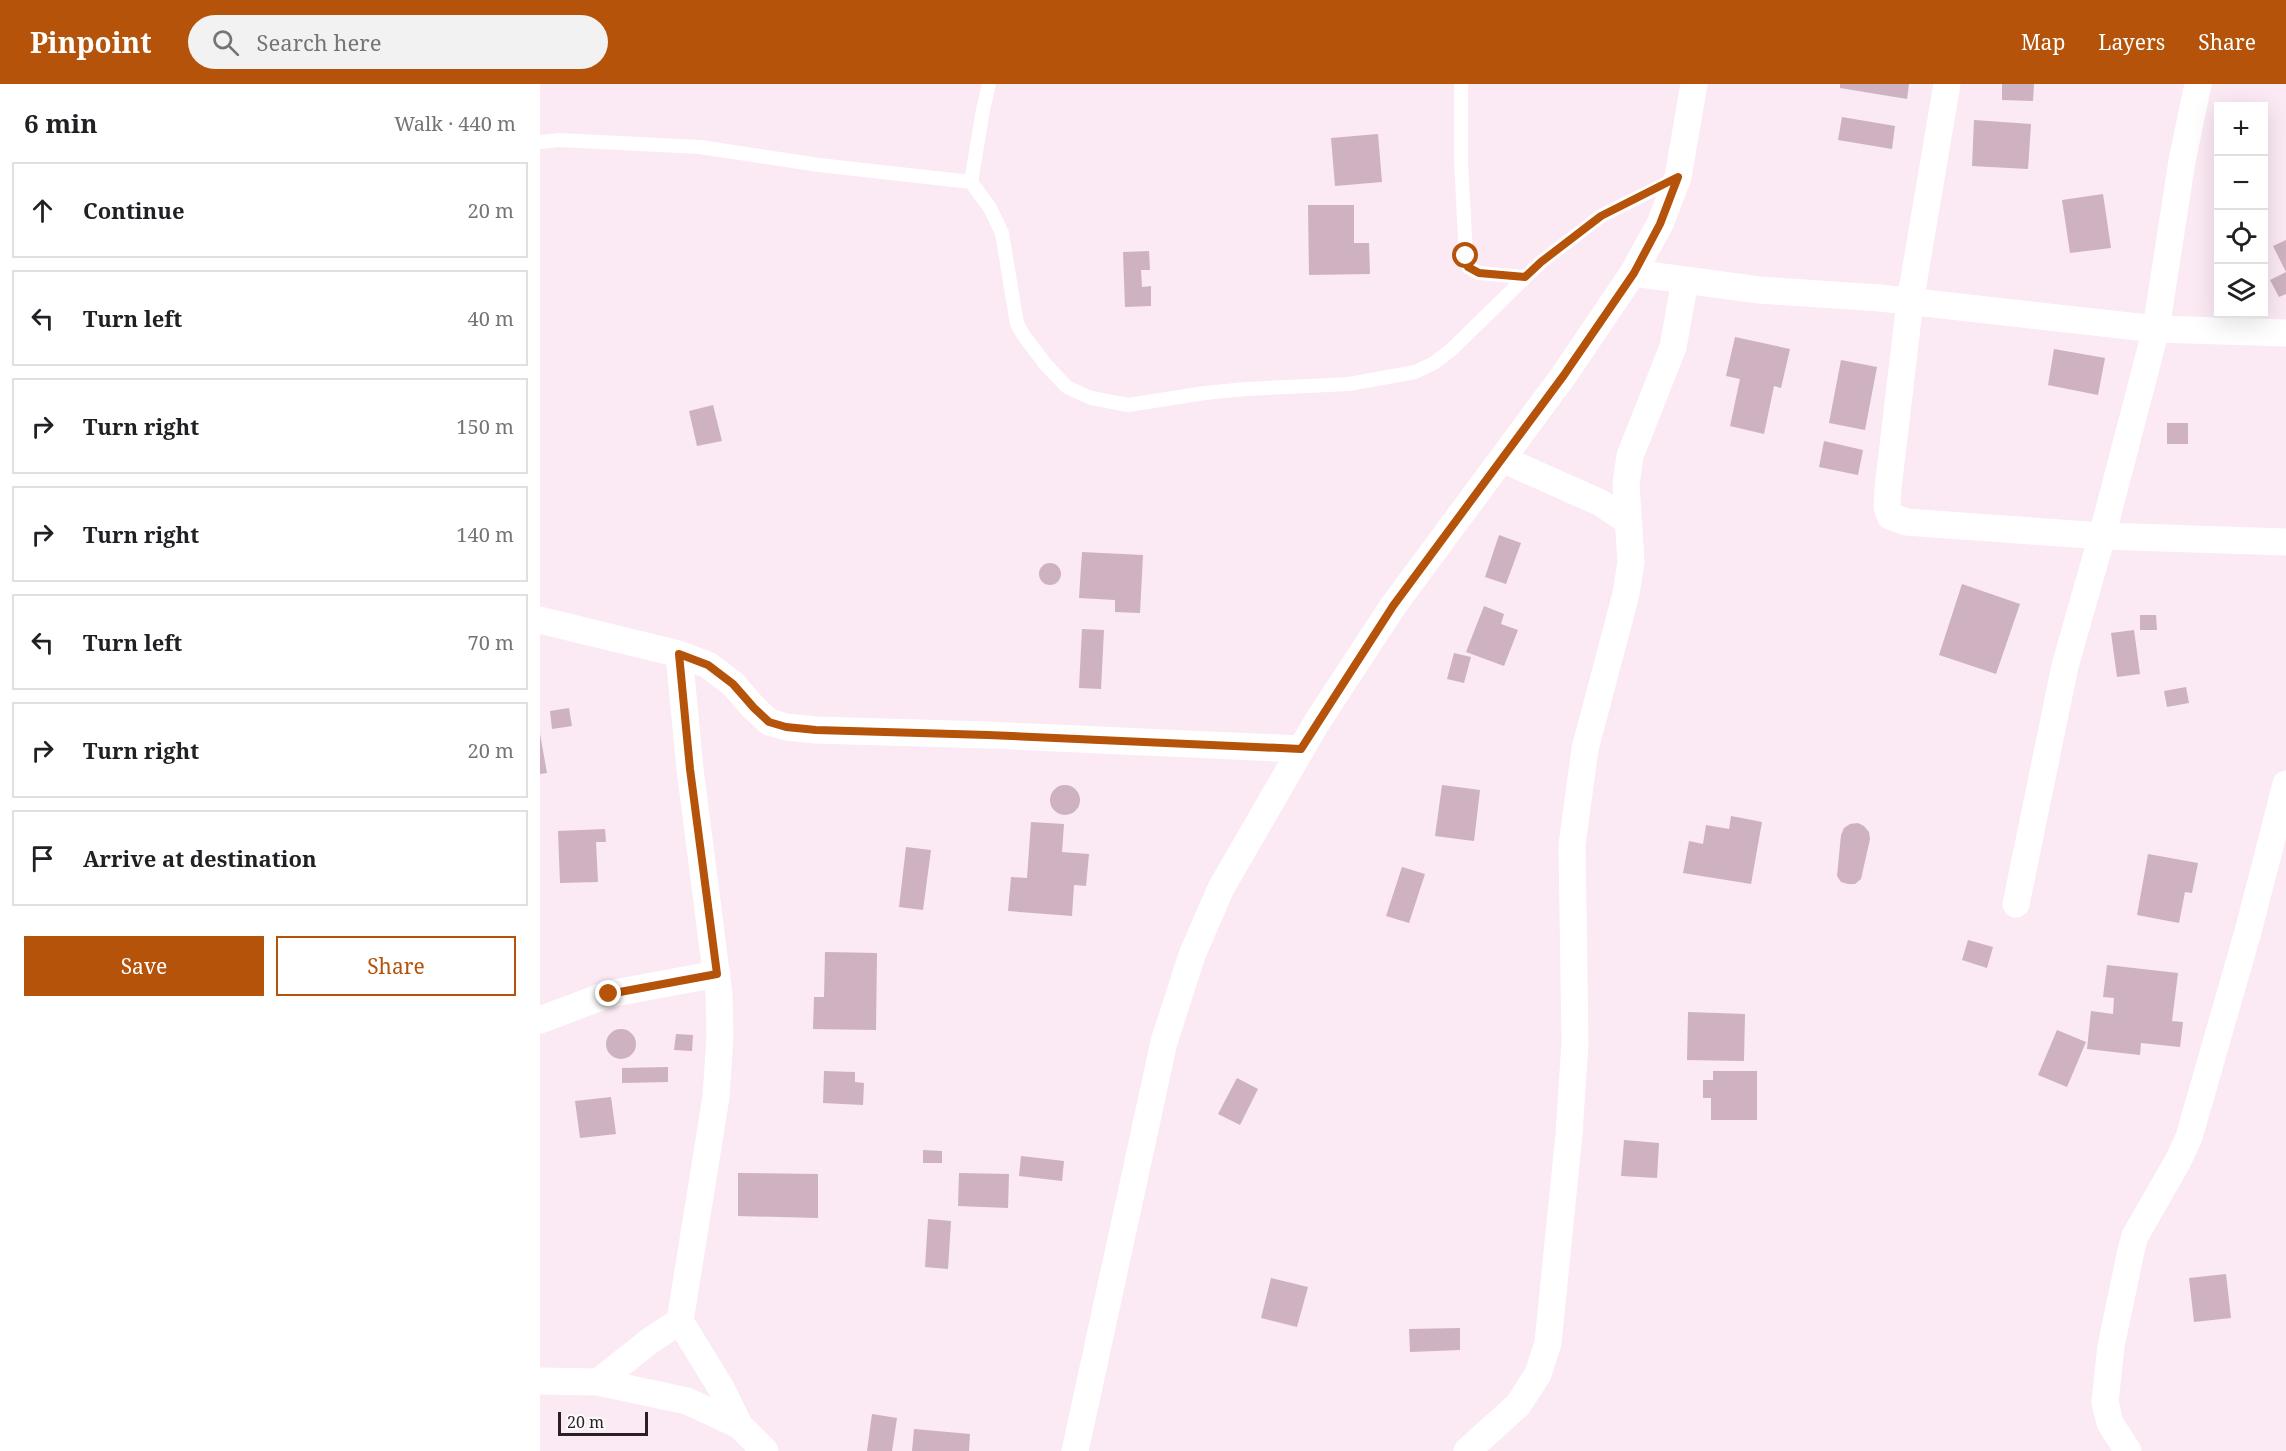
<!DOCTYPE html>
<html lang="en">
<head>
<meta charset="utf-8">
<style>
	body { margin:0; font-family:"Noto Serif",serif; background:#f2f2f2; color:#202124 }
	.controls { position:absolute; right:18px; top:18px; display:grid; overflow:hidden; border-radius:0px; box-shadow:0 6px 24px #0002 }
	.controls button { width:54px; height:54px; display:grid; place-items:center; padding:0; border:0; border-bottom:2px solid #e0e0e0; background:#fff; color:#202124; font:30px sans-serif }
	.scale { position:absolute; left:18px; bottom:15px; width:90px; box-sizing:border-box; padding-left:6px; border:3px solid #291f25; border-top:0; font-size:16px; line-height:21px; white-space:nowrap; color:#291f25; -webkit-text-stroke:4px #fcfcfc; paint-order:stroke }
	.stop { position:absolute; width:18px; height:18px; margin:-14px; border:4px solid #b45309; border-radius:50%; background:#fff }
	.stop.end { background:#b45309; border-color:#fff; box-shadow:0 2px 6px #0008 }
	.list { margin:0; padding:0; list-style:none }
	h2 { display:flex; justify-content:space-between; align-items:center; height:78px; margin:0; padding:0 24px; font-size:26px }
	h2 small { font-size:20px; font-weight:400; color:#757577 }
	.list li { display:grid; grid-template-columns:39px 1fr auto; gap:18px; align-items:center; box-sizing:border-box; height:96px; margin:0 12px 12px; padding:0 12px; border:2px solid #e0e0e0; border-radius:0px }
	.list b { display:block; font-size:22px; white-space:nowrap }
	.list em { font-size:20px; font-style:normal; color:#757577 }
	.actions { display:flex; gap:12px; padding:18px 24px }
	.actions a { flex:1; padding:14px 0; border:2px solid #b45309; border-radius:0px; text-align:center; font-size:21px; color:#b45309 }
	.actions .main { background:#b45309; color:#fff }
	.icon { flex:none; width:33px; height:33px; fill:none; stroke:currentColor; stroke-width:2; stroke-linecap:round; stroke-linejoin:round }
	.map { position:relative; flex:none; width:1746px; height:1367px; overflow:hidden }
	header { display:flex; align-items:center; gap:36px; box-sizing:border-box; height:84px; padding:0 30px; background:#b45309; color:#fff }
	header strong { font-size:28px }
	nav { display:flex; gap:33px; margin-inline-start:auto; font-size:21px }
	.search { width:420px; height:54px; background:#f2f2f2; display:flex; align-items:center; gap:15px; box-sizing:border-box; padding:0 21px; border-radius:33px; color:#757577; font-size:22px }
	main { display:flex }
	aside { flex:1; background:#fff }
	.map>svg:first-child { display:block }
	.building { fill:#ceb2c1 }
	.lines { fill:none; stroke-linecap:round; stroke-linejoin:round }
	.lane { stroke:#fff; stroke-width:14 }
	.street { stroke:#fff; stroke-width:27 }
	.route { stroke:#b45309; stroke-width:8 }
</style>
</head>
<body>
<header>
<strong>Pinpoint</strong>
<div class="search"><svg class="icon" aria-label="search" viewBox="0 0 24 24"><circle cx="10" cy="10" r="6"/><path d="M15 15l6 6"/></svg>Search here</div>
<nav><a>Map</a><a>Layers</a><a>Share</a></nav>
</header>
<main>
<aside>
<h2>6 min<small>Walk · 440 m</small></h2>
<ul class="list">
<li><svg class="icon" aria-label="ahead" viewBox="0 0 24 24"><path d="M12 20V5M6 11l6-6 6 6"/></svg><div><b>Continue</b></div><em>20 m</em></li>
<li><svg class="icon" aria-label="left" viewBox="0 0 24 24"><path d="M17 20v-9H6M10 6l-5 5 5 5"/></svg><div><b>Turn left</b></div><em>40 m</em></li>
<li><svg class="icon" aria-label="right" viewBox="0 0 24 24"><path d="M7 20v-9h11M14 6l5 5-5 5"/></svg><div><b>Turn right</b></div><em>150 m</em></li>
<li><svg class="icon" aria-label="right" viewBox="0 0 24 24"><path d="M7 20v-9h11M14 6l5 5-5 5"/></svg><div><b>Turn right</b></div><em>140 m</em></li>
<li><svg class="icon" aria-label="left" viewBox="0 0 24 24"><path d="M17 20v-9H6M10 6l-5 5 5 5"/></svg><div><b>Turn left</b></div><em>70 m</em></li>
<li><svg class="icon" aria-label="right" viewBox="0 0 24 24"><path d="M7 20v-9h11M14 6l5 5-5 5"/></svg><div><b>Turn right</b></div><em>20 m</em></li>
<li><svg class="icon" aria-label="arrive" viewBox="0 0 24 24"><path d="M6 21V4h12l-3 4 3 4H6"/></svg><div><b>Arrive at destination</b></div></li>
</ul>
<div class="actions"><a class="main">Save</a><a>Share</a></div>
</aside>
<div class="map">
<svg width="1746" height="1367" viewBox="0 0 1746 1367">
	<rect width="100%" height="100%" fill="#fbe9f3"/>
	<!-- building -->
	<path class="building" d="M1300,0h69l-2,15 -67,-11z
		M1462,0h32l-1,17 -31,-1z
		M1302,33l53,9 -3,23 -54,-9z
		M1434,36l57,4 -3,45 -56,-3z
		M838,50l4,48 -47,4 -4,-48z
		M1563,110l8,54 -41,5 -8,-53z
		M768,121h46v38h15l1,31 -61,1z
		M1746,156v54l-7,3 -9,-17 16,-8 -13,-26z
		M609,167l1,19h-9l1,17 9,-1v20l-26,1 -2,-55z
		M1195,253l55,12 -9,39 -7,-2 -10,48 -34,-8 10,-47 -14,-3z
		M1514,265l51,9 -7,37 -50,-10z
		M1301,276l36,7 -12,63 -36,-7z
		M173,321l9,36 -25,5 -8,-35z
		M1627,339h21v21h-21z
		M1284,357l39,9 -5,25 -39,-8z
		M959,451l22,8 -15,41 -21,-7z
		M542,468l61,3 -3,58 -25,-1v-12l-36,-2z
		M499 490a11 11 0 1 1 22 0a11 11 0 1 1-22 0Z
		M1422,500l58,20 -24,70 -57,-19z
		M944,522l20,8 -3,10 17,6 -14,36 -38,-14z
		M1600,531h16l1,15h-17z
		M542,545l22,1 -3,59 -22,-1z
		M1594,546l6,44 -23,3 -6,-44z
		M914,569l17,4 -7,26 -17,-4z
		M1646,603l3,16 -22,4 -3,-16z
		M29,624l3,18 -20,3 -2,-18z
		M0,650l7,39 -7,1z
		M902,701l38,5 -6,51 -39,-5z
		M510 716a15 15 0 1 1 30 0a15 15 0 1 1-30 0Z
		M1191,732l31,6 -11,62 -68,-11 6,-32 14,3 3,-19 23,4z
		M491,738l33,2 -2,28 27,2 -3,32 -12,-1 -2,31 -64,-5 3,-34 16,1z
		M1318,739l6,3 5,6 1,7 -9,40 -6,5h-7l-7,-2 -4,-6 4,-41 3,-7 6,-4z
		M65,745l1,13h-10l2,40 -38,1 -2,-52z
		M366,763l25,3 -8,60 -24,-3z
		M1608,770l50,9 -6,30 -7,-1 -6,31 -42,-8z
		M862,783l23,7 -16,49 -23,-7z
		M1428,856l25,7 -6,21 -25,-8z
		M285,868l52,1 -1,77 -63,-1 1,-32h10z
		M1567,881l71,8 -6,48 11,1 -3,25 -39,-4 -1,12 -53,-6 4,-38 22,3 1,-16 -11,-1z
		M1148,928l57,2 -1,47 -57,-1z
		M66 960a15 15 0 1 1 30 0a15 15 0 1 1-30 0Z
		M1517,946l29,12 -19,45 -29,-12z
		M136,950l17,1 -1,16 -18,-1z
		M128,983v15l-46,1v-15z
		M284,987l31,1v10l9,1 -1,22 -40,-2z
		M1173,987h44v49h-46v-22h-8v-18h10z
		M697,994l21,11 -18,36 -22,-11z
		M71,1013l5,37 -36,4 -5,-37z
		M1084,1056l35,3 -2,35 -36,-2z
		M383,1066l19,1v12h-19z
		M481,1072l43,5 -2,20 -43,-5z
		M198,1089l80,1v44l-80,-2z
		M419,1089l50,1 -1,34 -50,-2z
		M388,1135l23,2 -3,48 -23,-2z
		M1686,1190l5,44 -37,4 -5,-44z
		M731,1194l37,9 -11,40 -36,-9z
		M920,1244v22l-50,2 -1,-23z
		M332,1330l25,4 -5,33h-25z
		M374,1345l56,5 -1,17h-57z"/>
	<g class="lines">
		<!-- lane -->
		<path class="lane" d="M449,0l-6,26 -12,72 19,26 12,25 15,91 7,12 22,29 21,22 24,11 37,7 77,-12 41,-4 103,-5 66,-12 19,-9 17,-13 90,-88 60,-46 76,-38
			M921,0v77l5,96 2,10 11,6 46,4
			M0,58l19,-2 141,7 119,18 152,17"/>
		<!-- street -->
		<path class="street" d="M1407,0l-37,218 -22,186 -1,19 3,9 16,6 196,14 184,6
			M1093,189l126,17 121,8 276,31 130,4
			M962,375l99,44 26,18
			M0,536l139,34 11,115 29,226 1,42 -4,60 -36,224 41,67 18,37 26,26
			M139,570l29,11 25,19 21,24 15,14 17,5 30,3 172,5 313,14
			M1476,820l49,-238 37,-130 54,-207 26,-168 16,-77
			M0,936l69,-26 108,-20
			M0,1297l58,1 89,19 52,24
			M58,1298l53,-42 29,-19
			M535,1367l89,-409 28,-87 29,-67 96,-166 76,-116 171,-231 69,-102 27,-49 18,-47 16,-93
			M927,1367l51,-46 20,-31 10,-31 21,-209 6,-91 -3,-198 13,-96 41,-155 5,-32 -5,-78 4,-28 43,-109 12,-66
			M1588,1367l-18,-28 -5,-21 6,-56 20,-95 4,-15 43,-75 11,-24 60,-209 37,-144"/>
	</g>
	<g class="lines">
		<!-- route -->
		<path class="route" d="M69,910l108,-20 -27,-205 -11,-115 29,11 25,19 21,24 15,14 17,5 30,3 172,5 313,14 92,-143 171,-231 70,-102 26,-49 18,-47 -77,39 -60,46 -16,15 -46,-4 -11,-6 -2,-11"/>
	</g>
</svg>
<div class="controls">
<button>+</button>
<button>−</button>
<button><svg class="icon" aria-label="locate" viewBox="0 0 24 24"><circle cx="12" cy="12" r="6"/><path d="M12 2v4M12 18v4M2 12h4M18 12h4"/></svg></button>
<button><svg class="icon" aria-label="layers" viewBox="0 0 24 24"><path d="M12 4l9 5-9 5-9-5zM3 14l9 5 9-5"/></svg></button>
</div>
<div class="scale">20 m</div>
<div class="stop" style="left:926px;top:172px"></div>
<div class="stop end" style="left:69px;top:910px"></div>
</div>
</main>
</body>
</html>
